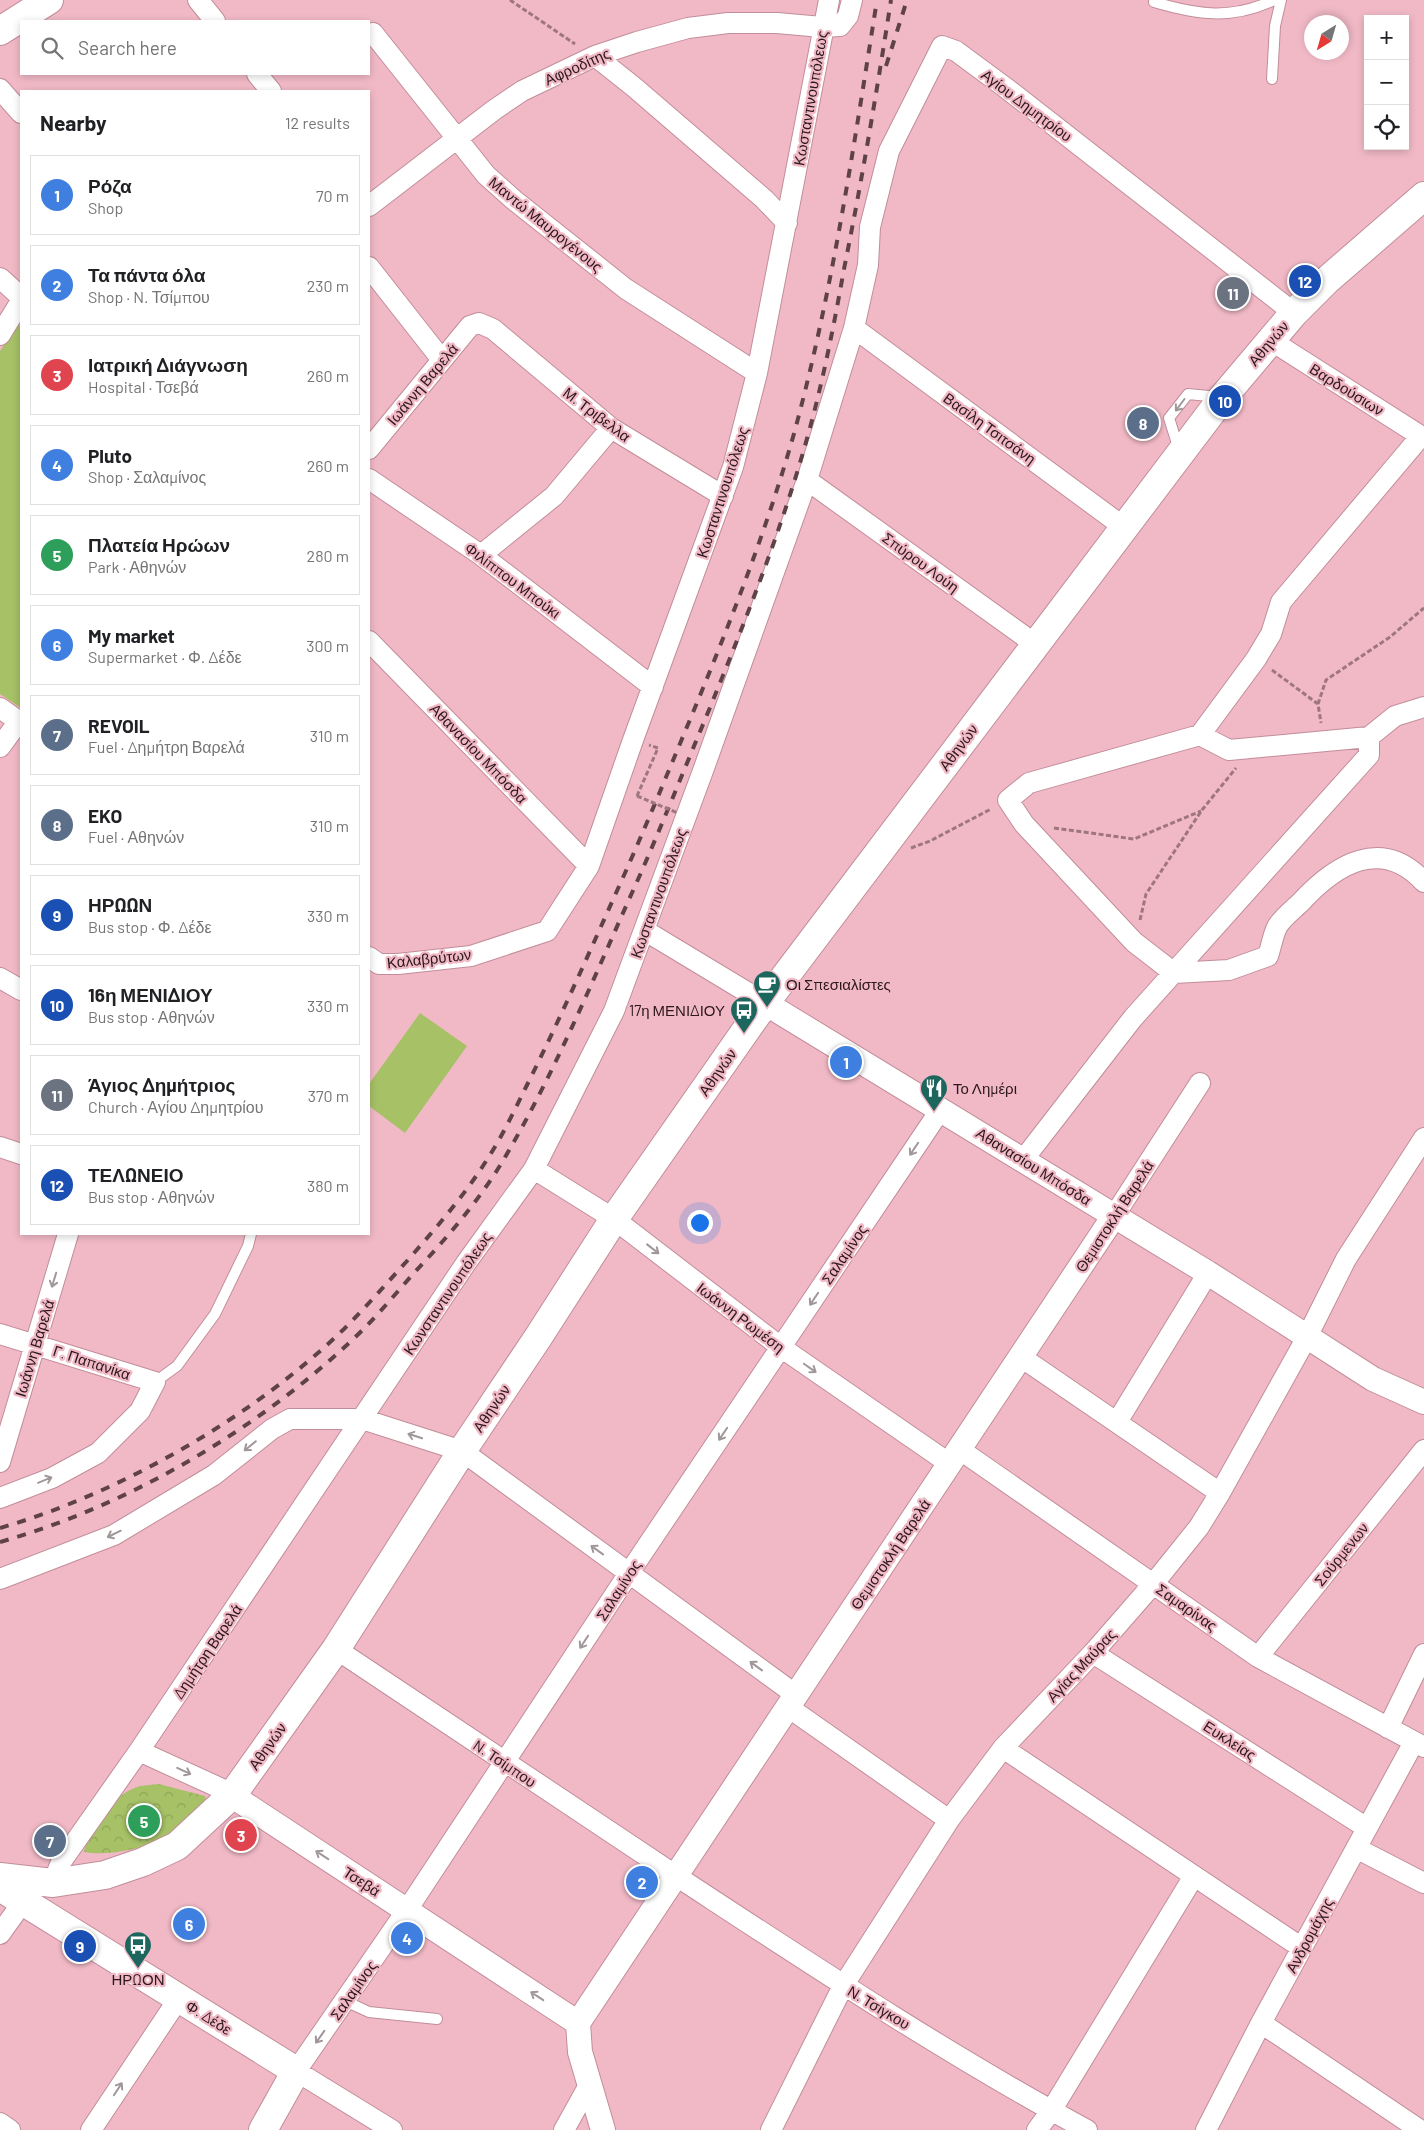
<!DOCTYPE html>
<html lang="en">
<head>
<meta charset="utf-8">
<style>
	body { margin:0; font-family:Barlow,sans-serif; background:#f6f6f6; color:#202124 }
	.controls { position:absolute; right:15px; top:15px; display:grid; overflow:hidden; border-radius:0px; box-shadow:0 2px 8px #0003 }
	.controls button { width:45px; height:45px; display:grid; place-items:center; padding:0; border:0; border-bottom:1px solid #e0e0e0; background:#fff; color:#202124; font:25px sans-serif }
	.compass { position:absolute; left:1304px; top:15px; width:45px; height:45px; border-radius:50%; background:#fff; box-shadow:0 2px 8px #0003; rotate:217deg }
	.you { position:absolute; left:699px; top:1222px; width:18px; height:18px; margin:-12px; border:4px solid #fff; border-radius:50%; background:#1a73e8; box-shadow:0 0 0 8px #1a73e833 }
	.badge { display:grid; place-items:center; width:32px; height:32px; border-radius:50%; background:#1d665d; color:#fff; font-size:16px; font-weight:700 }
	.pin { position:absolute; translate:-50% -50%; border:2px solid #fff; box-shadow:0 1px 5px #0006 }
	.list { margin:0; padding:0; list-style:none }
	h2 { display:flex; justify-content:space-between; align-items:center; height:65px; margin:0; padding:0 20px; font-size:21px }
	h2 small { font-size:16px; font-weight:400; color:#757577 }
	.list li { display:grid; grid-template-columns:32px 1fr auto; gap:15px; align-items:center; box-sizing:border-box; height:80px; margin:0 10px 10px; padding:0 10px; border:1px solid #e0e0e0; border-radius:0px }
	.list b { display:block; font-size:19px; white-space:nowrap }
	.list p { margin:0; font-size:16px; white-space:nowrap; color:#757577 }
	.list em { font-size:16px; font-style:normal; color:#757577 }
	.icon { flex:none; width:28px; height:28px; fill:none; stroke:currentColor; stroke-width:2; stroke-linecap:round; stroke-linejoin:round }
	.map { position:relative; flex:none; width:1424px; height:2130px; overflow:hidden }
	.search { position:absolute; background:#fff; box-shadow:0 2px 8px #0003; left:20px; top:20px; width:350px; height:55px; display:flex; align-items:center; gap:12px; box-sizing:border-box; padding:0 18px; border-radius:0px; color:#757577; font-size:19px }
	.panel { position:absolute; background:#fff; box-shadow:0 2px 8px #0003; left:20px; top:90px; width:350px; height:1145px; border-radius:0px }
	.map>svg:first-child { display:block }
	.forest { fill:url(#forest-crowns) }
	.pitch { fill:#a6c166 }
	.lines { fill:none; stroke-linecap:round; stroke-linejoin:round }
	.service-casing { stroke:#c28d9a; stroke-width:12 }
	.minor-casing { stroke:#c28d9a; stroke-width:22 }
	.tertiary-casing { stroke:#c28d9a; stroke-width:26 }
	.secondary-casing { stroke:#c28d9a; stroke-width:30 }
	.path { stroke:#9f767f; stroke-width:3; stroke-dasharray:5 2.5; stroke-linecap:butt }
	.service { stroke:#fff; stroke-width:10 }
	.minor { stroke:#fff; stroke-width:20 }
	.tertiary { stroke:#fff; stroke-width:24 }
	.secondary { stroke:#fff; stroke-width:28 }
	.rail { stroke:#5f4148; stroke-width:4; stroke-dasharray:9 9; stroke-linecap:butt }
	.path-bridge { stroke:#9f767f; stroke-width:3; stroke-dasharray:5 2.5; stroke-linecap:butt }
	.oneway { stroke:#a09799 }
	.labels { text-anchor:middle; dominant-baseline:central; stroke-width:4.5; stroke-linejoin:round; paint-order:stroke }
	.street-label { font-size:15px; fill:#2b171c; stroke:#f1b9c6 }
	.poi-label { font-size:15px; fill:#2b171c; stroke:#f1b9c6; text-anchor:start }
</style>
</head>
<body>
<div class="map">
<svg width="1424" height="2130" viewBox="0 0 1424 2130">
	<defs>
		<pattern id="forest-crowns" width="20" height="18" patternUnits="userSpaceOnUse" patternTransform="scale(1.25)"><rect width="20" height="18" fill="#a6c166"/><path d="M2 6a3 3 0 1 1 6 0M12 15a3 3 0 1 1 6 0" fill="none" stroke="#8fa558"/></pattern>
	</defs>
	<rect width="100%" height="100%" fill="#f1b9c6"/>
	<!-- forest -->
	<path class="forest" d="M159,1784l46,12 1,4c-7,9 -14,20 -23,27 -25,19 -69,30 -99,25 6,-26 29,-58 56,-66 6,-1 13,-1 19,-2z"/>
	<!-- pitch -->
	<path class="pitch" d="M18,324l3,3v381l-21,-14v-343z
		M420,1013l47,33 -62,87 -36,-27v-22z"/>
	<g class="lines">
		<!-- service casing -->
		<g class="service-casing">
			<path id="service" d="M1154,2c44,13 77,18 120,-2
				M1272,79l3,-53 6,-26
				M1179,450l-10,-32 19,-24 31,3
				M155,1382l22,-16 38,-52 33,-68 3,-12
				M345,2001l24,11 68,7"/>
		</g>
		<!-- minor casing -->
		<g class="minor-casing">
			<path id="minor" d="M198,0l17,21
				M373,33l113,142 28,25 112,89 131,84
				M595,56l39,31 130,112 23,24
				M257,74l14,17
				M0,89l21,24
				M369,206l125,-96 28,-19 73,-35 42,-14 51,-14 40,-5h49l45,4 18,-1 8,-10 4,-16
				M369,267l73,93
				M0,278l21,19
				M854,328l271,200
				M0,335l21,-34
				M1270,340l154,98
				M369,449l101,-123 9,-3 14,6 118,99 112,68
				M369,479l112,76 172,132
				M807,480l228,164
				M481,555l73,-59 57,-68
				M369,641l220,225
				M1424,707l-29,9 -26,21 -140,13 -29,-15 -171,48 -21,17 16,24 110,118 40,31 55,-3 39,-14c3,-9 5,-21 9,-29 5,-9 17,-18 24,-25 35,-38 81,-66 123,-20
				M0,708l21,15
				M1200,735l56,-76 15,-25 10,-32 140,-166
				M0,747l19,-26
				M644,930l121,73
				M369,957l10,7h19l73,-8 76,-25 42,-65 44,-126 100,-273 24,-94 72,-373
				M0,978l21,12
				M0,1147l21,7
				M1023,1160l110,-142 236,-263v-18
				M534,1169l80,50 168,129 168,116
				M1114,1216l86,-133
				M0,1334l155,48 -15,29 -42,42 -46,25 -52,20
				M1021,1357l199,136
				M1117,1422l91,-149
				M959,1449l299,208 166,90
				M0,1462l68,-228
				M0,1579l114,-44 100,-60 58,-46 18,-10h72l100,32 334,244
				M336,1649c117,79 236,157 354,236 130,85 260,171 397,245
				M1093,1653l274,175
				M1258,1657l166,-207
				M788,1707l161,113
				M1388,1728l36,-74
				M1003,1748l299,200
				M139,1751l94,43
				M1356,1848l68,35
				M53,1883l8,-21 78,-111 327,-488 68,-94 80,-158 90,-243 103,-288 47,-152 14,-63 2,-38 19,-76 53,-105 14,5 50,37 288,225
				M0,1934l30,-42
				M1261,2023l159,107
				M0,2123l10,7
				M91,2130l88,-132
				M392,2130l-96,-59 111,-161 222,-337 312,-464
				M564,2130l25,-45
				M771,2130l72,-144 106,-166 54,-72 90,-95 61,-70 45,-56 21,-34 87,-156 39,-78 78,-121
				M1037,2130l14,-19 143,-235
				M1206,2130l55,-107 153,-281"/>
		</g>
		<!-- tertiary casing -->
		<g class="tertiary-casing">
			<path id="tertiary" d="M765,1003l443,270 165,106 51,23
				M233,1794l10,9 335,220
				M578,2023l536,-807
				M578,2023l2,29 23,78"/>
		</g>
		<!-- secondary casing -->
		<g class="secondary-casing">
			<path id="secondary" d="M0,31l49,-31
				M0,1877l53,6 52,-8 38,-13 34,-16 56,-52 103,-145 126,-198 77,-115 75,-117 151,-216 458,-606 71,-84 32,-32 98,-85
				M0,1887l296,184 -33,59"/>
		</g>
		<!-- path -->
		<path class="path" d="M510,0l65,44
			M1272,670l46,34 3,19
			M1318,704l8,-24 64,-43 34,-29
			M637,796l21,-48 -9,-3
			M1054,828l80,11 67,-28
			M911,848l19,-7 61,-32
			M1140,920l6,-26 56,-84 34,-42"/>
		<!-- service -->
		<use href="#service" class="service"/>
		<!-- minor -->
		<use href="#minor" class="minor"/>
		<!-- tertiary -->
		<use href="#tertiary" class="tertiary"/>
		<!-- secondary -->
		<use href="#secondary" class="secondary"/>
		<!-- rail -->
		<path class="rail" d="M886,66l21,-66
			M0,1528c121,-35 253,-111 344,-199 22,-22 42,-45 63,-68 29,-33 58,-66 81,-103 15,-23 27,-49 39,-73 35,-70 66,-141 98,-212 24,-54 46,-108 69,-163 38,-92 74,-184 101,-280 38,-141 59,-286 82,-430
			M0,1542c127,-36 252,-109 349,-199 23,-21 43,-45 64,-69 32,-34 64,-71 88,-110 55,-92 95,-192 139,-289 24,-55 46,-110 69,-165 37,-91 73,-181 99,-275 15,-54 26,-110 36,-166 18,-89 33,-179 47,-269"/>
		<!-- path-bridge -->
		<path class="path-bridge" d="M637,796l41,17"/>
	</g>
	<!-- one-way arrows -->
	<defs><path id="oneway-shaft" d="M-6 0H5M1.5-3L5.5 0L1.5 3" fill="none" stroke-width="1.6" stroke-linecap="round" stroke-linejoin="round" transform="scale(1.25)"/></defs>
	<g class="oneway">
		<use href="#oneway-shaft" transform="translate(1180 405) rotate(127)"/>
		<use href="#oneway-shaft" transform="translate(914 1149) rotate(124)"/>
		<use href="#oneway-shaft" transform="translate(653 1249) rotate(38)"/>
		<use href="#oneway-shaft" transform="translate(54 1280) rotate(107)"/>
		<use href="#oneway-shaft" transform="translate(814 1299) rotate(124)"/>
		<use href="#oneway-shaft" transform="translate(810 1368) rotate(35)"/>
		<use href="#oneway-shaft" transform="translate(723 1434) rotate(124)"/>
		<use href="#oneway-shaft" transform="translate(415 1436) rotate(-162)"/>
		<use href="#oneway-shaft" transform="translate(250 1446) rotate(141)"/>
		<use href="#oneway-shaft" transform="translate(45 1480) rotate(-22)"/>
		<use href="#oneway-shaft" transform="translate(114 1534) rotate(154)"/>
		<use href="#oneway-shaft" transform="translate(597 1550) rotate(-144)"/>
		<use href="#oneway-shaft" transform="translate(584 1642) rotate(123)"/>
		<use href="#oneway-shaft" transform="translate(756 1666) rotate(-144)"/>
		<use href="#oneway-shaft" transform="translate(184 1771) rotate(25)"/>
		<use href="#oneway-shaft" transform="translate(322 1855) rotate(-147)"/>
		<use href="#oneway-shaft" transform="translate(537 1996) rotate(-147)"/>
		<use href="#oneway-shaft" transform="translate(320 2037) rotate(125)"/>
		<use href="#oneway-shaft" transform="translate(118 2089) rotate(-57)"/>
	</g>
	<!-- icons -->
	<defs>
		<g id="cafe-pin" transform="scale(1.4375)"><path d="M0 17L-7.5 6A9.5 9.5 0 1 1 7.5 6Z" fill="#1d665d" stroke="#f1b9c6"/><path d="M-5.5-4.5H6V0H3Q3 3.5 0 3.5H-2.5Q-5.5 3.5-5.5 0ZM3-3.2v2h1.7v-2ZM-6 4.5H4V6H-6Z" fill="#fff"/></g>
		<g id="bus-pin" transform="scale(1.4375)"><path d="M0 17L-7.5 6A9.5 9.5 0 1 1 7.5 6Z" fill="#1d665d" stroke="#f1b9c6"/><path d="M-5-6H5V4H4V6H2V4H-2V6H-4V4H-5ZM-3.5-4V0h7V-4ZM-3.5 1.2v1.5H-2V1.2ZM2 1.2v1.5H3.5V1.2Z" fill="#fff"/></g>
		<g id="restaurant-pin" transform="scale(1.4375)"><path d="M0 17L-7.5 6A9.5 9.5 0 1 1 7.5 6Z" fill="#1d665d" stroke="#f1b9c6"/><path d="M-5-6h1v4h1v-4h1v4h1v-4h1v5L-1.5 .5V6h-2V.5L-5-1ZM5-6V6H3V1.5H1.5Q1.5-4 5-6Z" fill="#fff"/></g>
	</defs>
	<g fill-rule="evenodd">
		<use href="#cafe-pin" x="767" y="984"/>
		<use href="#bus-pin" x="744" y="1010"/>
		<use href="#restaurant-pin" x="934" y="1088"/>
		<use href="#bus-pin" x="138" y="1945"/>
	</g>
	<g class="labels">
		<!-- street labels -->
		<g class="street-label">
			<text transform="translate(577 66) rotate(-24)">Αφροδίτης</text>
			<text transform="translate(810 98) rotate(-80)">Κωσταντινουπόλεως</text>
			<text transform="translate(1027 105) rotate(37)">Αγίου Δημητρίου</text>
			<text transform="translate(546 224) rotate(39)">Μαντώ Μαυρογένους</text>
			<text transform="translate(1268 343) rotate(-50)">Αθηνών</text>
			<text transform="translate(422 384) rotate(-50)">Ιωάννη Βαρελά</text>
			<text transform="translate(1347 389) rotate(32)">Βαρδούσιων</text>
			<text transform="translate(597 414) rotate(37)">Μ. Τριβελλα</text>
			<text transform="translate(990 428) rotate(36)">Βασίλη Τσιτσάνη</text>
			<text transform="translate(722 492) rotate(-72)">Κωσταντινουπόλεως</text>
			<text transform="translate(921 562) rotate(36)">Σπύρου Λούη</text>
			<text transform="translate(513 580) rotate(37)">Φιλίππου Μπούκι</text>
			<text transform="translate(958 747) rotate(-53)">Αθηνών</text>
			<text transform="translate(479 753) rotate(46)">Αθανασίου Μπόσδα</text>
			<text transform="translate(658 893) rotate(-70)">Κωσταντινουπόλεως</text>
			<text transform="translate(429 958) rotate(-6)">Καλαβρύτων</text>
			<text transform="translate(717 1072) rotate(-55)">Αθηνών</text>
			<text transform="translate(1034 1166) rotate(32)">Αθανασίου Μπόσδα</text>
			<text transform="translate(1114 1216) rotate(-57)">Θεμιστοκλή Βαρελά</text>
			<text transform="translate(844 1254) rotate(-56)">Σαλαμίνος</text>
			<text transform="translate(447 1293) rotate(-56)">Κωνσταντινουπόλεως</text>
			<text transform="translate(741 1317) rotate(37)">Ιωάννη Ρωμέση</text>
			<text transform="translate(34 1348) rotate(-73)">Ιωάννη Βαρελά</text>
			<text transform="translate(92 1362) rotate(18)">Γ. Παπανίκα</text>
			<text transform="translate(491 1408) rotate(-56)">Αθηνών</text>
			<text transform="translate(890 1554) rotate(-56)">Θεμιστοκλή Βαρελά</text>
			<text transform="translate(1341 1554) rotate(-51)">Σούρμενων</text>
			<text transform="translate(618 1590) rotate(-57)">Σαλαμίνος</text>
			<text transform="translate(1187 1607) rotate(35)">Σαμαρίνας</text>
			<text transform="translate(207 1651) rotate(-56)">Δημήτρη Βαρελά</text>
			<text transform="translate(1081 1665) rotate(-47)">Αγίας Μαύρας</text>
			<text transform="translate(1230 1740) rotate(33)">Ευκλείας</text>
			<text transform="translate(267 1746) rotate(-55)">Αθηνών</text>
			<text transform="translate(505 1763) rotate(34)">N. Τσίμπου</text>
			<text transform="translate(362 1881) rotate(33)">Τσεβά</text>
			<text transform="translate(1309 1935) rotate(-62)">Ανδρομάχης</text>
			<text transform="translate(353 1990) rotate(-55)">Σαλαμίνος</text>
			<text transform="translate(879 2007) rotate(31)">Ν. Τσίγκου</text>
			<text transform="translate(209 2017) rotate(32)">Φ. Δέδε</text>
		</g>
		<!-- poi labels -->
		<g class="poi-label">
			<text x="786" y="984">Οι Σπεσιαλίστες</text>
			<text x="725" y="1010" text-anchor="end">17η ΜΕΝΙΔΙΟΥ</text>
			<text x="953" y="1088">Το Λημέρι</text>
			<text x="138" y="1979" text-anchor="middle">ΗΡΩΟΝ</text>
		</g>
	</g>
</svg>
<div class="controls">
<button>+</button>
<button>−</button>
<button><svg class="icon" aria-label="locate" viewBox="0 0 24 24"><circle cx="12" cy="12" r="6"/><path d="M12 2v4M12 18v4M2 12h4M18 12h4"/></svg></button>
</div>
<svg class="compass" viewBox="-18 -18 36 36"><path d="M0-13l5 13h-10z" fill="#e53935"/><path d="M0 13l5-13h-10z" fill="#757577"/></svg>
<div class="you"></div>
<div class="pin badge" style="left:846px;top:1062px;background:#3f7fe0">1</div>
<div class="pin badge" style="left:642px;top:1882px;background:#3f7fe0">2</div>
<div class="pin badge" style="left:241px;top:1835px;background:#e0444e">3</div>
<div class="pin badge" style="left:407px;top:1938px;background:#3f7fe0">4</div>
<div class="pin badge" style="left:144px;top:1821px;background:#2e9e5b">5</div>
<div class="pin badge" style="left:189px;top:1924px;background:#3f7fe0">6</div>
<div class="pin badge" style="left:50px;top:1841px;background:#5c6f8a">7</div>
<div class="pin badge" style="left:1143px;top:423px;background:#5c6f8a">8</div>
<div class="pin badge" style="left:80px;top:1946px;background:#1a4fb4">9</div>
<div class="pin badge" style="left:1225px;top:401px;background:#1a4fb4">10</div>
<div class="pin badge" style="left:1233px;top:293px;background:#6b7280">11</div>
<div class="pin badge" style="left:1305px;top:281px;background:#1a4fb4">12</div>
<div class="search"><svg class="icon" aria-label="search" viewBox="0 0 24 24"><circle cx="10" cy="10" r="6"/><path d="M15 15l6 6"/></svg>Search here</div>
<section class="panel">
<h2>Nearby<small>12 results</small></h2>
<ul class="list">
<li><span class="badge" style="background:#3f7fe0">1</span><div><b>Ρόζα</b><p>Shop</p></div><em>70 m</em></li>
<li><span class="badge" style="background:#3f7fe0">2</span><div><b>Τα πάντα όλα</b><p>Shop · N. Τσίμπου</p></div><em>230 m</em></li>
<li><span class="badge" style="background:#e0444e">3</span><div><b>Ιατρική Διάγνωση</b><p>Hospital · Τσεβά</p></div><em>260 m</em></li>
<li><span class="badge" style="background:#3f7fe0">4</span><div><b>Pluto</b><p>Shop · Σαλαμίνος</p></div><em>260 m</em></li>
<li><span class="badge" style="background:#2e9e5b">5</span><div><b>Πλατεία Ηρώων</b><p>Park · Αθηνών</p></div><em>280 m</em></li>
<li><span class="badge" style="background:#3f7fe0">6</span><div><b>My market</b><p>Supermarket · Φ. Δέδε</p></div><em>300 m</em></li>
<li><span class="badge" style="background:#5c6f8a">7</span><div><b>REVOIL</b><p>Fuel · Δημήτρη Βαρελά</p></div><em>310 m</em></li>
<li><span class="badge" style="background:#5c6f8a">8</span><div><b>EKO</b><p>Fuel · Αθηνών</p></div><em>310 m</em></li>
<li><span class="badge" style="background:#1a4fb4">9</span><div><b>ΗΡΩΩΝ</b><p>Bus stop · Φ. Δέδε</p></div><em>330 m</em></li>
<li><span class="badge" style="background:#1a4fb4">10</span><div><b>16η ΜΕΝΙΔΙΟΥ</b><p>Bus stop · Αθηνών</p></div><em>330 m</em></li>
<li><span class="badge" style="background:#6b7280">11</span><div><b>Άγιος Δημήτριος</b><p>Church · Αγίου Δημητρίου</p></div><em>370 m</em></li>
<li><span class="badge" style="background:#1a4fb4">12</span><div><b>ΤΕΛΩΝΕΙΟ</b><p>Bus stop · Αθηνών</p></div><em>380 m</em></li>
</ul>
</section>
</div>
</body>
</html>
